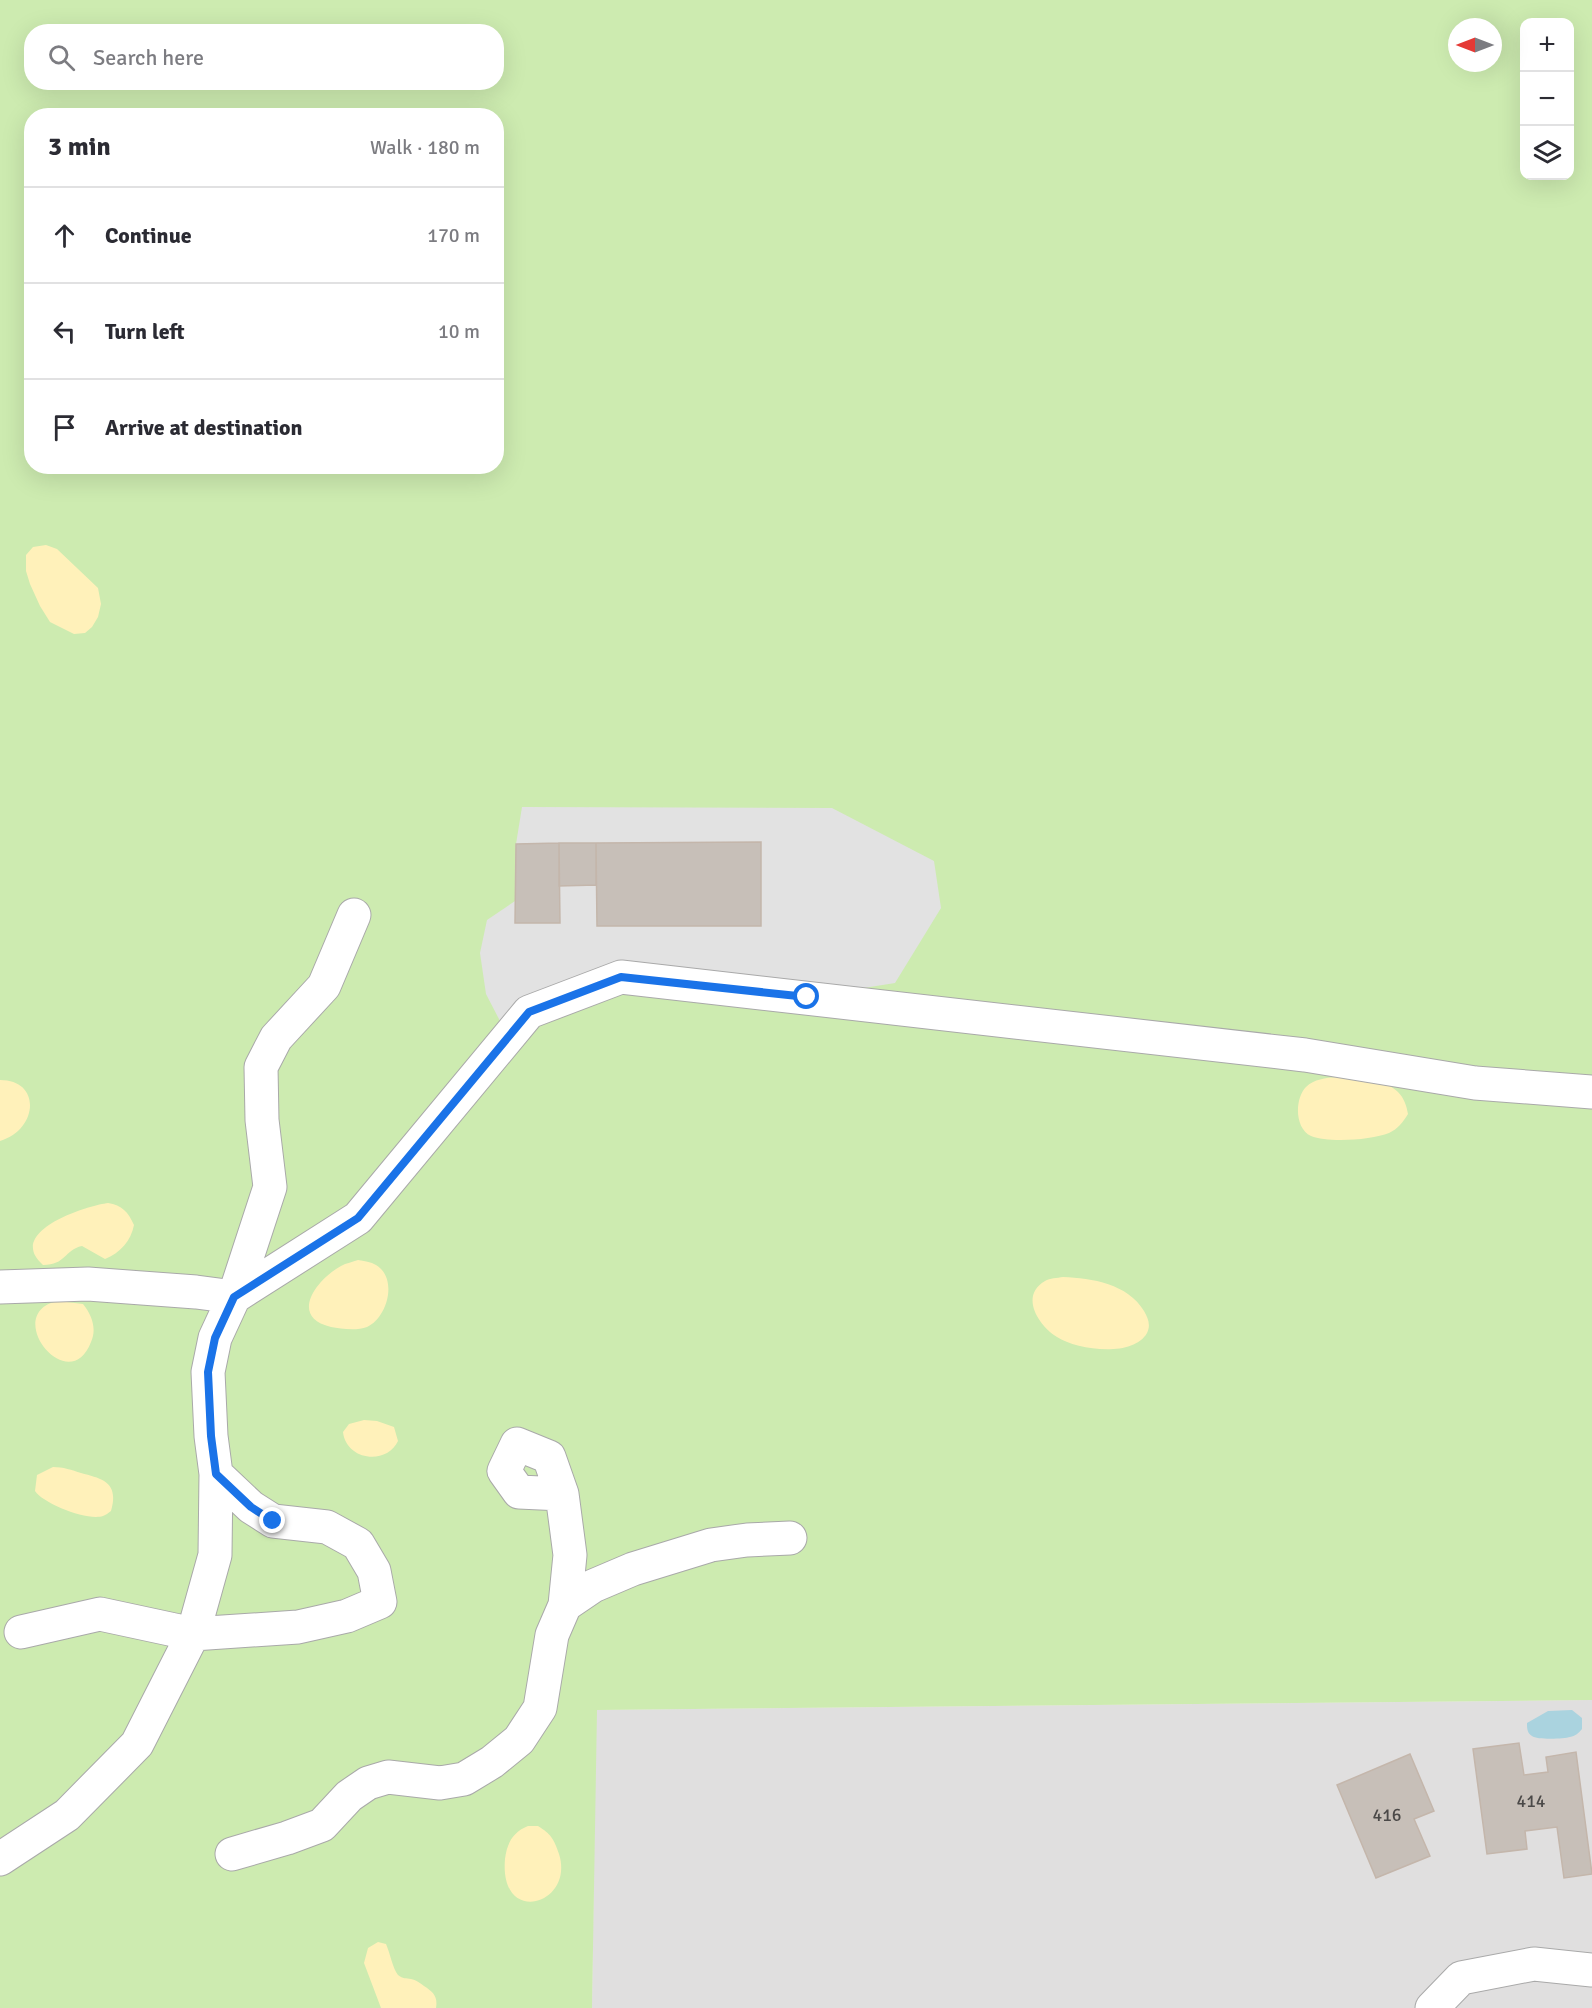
<!DOCTYPE html>
<html lang="en">
<head>
<meta charset="utf-8">
<style>
	body { margin:0; font-family:Signika,sans-serif; background:#f7f7f7; color:#2b2b33 }
	.controls { position:absolute; right:18px; top:18px; display:grid; overflow:hidden; border-radius:12px; box-shadow:0 6px 24px #0002 }
	.controls button { width:54px; height:54px; display:grid; place-items:center; padding:0; border:0; border-bottom:2px solid #e1e1e2; background:#fff; color:#2b2b33; font:30px sans-serif }
	.compass { position:absolute; left:1448px; top:18px; width:54px; height:54px; border-radius:50%; background:#fff; box-shadow:0 6px 24px #0002; rotate:270deg }
	.stop { position:absolute; width:18px; height:18px; margin:-14px; border:4px solid #1a73e8; border-radius:50%; background:#fff }
	.stop.end { background:#1a73e8; border-color:#fff; box-shadow:0 2px 6px #0008 }
	.list { margin:0; padding:0; list-style:none }
	h2 { display:flex; justify-content:space-between; align-items:center; height:78px; margin:0; padding:0 24px; font-size:26px }
	h2 small { font-size:20px; font-weight:400; color:#7c7c81 }
	.list li { display:grid; grid-template-columns:39px 1fr auto; gap:18px; align-items:center; box-sizing:border-box; height:96px; padding:0 24px; border-top:2px solid #e1e1e2 }
	.list b { display:block; font-size:22px; white-space:nowrap }
	.list em { font-size:20px; font-style:normal; color:#7c7c81 }
	.icon { flex:none; width:33px; height:33px; fill:none; stroke:currentColor; stroke-width:2; stroke-linecap:round; stroke-linejoin:round }
	.map { position:relative; flex:none; width:1592px; height:2008px; overflow:hidden }
	.search { position:absolute; background:#fff; box-shadow:0 6px 24px #0002; left:24px; top:24px; width:480px; height:66px; display:flex; align-items:center; gap:15px; box-sizing:border-box; padding:0 21px; border-radius:24px; color:#7c7c81; font-size:22px }
	.panel { position:absolute; background:#fff; box-shadow:0 6px 24px #0002; left:24px; top:108px; width:480px; height:366px; border-radius:24px }
	.map>svg:first-child { display:block }
	.residential { fill:#e0dfdf }
	.grass { fill:#cdebb0; fill-rule:evenodd }
	.sand { fill:#fff1ba }
	.parking { fill:#e2e2e2 }
	.water { fill:#aad3df }
	.building { fill:#c7bfb8; stroke:#c4b6ab; stroke-width:1.5 }
	.lines { fill:none; stroke-linecap:round; stroke-linejoin:round }
	.minor-casing { stroke:#a9a9a9; stroke-width:35 }
	.minor { stroke:#fff; stroke-width:33 }
	.route { stroke:#1a73e8; stroke-width:8 }
	.labels { text-anchor:middle; dominant-baseline:central; stroke-width:4.5; stroke-linejoin:round; paint-order:stroke }
	.number-label { font-size:18px; fill:#4b4948 }
</style>
</head>
<body>
<div class="map">
<svg width="1592" height="2008" viewBox="0 0 1592 2008">
	<rect width="100%" height="100%" fill="#f2efe9"/>
	<!-- residential -->
	<path class="residential" d="M1592,1700v308h-1000l4,-298z"/>
	<!-- grass -->
	<path class="grass" d="M0,0h1592v1700l-995,10 -5,298h-592zM1524,22h46v154h-46zM1457,27h36v36h-36zM32,32h464v50h-464zM32,116h464v350h-464z"/>
	<!-- sand -->
	<path class="sand" d="M46,545l11,4 41,39 3,16 -3,13 -6,10 -7,6 -11,1 -24,-12 -10,-16 -10,-22 -4,-13v-16l7,-8z
		M1336,1077c30,4 67,-1 72,37 -5,8 -10,15 -19,19 -17,7 -61,10 -78,3 -17,-8 -16,-38 -5,-49 8,-8 20,-9 30,-10z
		M0,1080c42,0 38,50 0,61z
		M108,1203c14,2 20,9 26,22 -3,16 -14,28 -29,34l-23,-13c-18,4 -16,19 -39,19 -38,-33 42,-59 65,-62z
		M358,1260c6,1 13,2 18,5 22,13 12,52 -9,62 -10,4 -26,2 -36,0 -43,-10 -14,-48 10,-61 5,-3 12,-4 17,-6z
		M1063,1277c29,1 65,7 81,34 4,7 7,14 3,22 -14,25 -70,17 -90,4 -18,-11 -38,-41 -12,-56 5,-3 12,-3 18,-4z
		M58,1301l25,3c9,11 14,25 8,38 -22,58 -91,-29 -33,-41z
		M364,1420l13,1 17,6 4,14c-12,25 -52,19 -55,-9l6,-8z
		M53,1467c10,0 19,3 28,6 23,6 38,10 30,38 -3,2 -5,4 -8,5 -16,5 -59,-12 -68,-25l2,-16z
		M528,1826h10c13,8 16,13 21,28 16,51 -60,73 -54,5 2,-16 8,-27 23,-33z
		M378,1942l8,2c4,9 7,25 12,31 5,4 8,3 13,4 5,1 9,4 13,7 9,6 14,10 12,22h-55l-17,-45 4,-15z"/>
	<!-- parking -->
	<path class="parking" d="M522,807l310,1 102,53 7,47 -46,75 -88,14 -186,-20 -121,44 -14,-27 -6,-41 7,-33 28,-19 1,22h44l-1,-37 37,-1 1,41h164v-84l-245,2z"/>
	<!-- water -->
	<path class="water" d="M1572,1710l10,8v11c-3,4 -7,7 -12,8 -6,2 -33,3 -38,-1 -5,-3 -5,-8 -5,-13l21,-12z"/>
	<!-- building -->
	<path class="building" d="M761,842v84h-164l-1,-83z
		M559,843l1,80h-45l1,-79z
		M559,843h37v42l-37,1z
		M1519,1743l5,32 24,-3 -2,-15 30,-5 16,122 -28,4 -7,-51 -32,4 2,18 -40,5 -14,-105z
		M1410,1754l24,57 -20,8 16,37 -54,22 -39,-93z"/>
	<g class="lines">
		<!-- minor casing -->
		<g class="minor-casing">
			<path id="minor" d="M0,1287l88,-3 108,8 38,5 36,-110 -8,-67 -1,-53 15,-29 48,-52 30,-71
				M562,1494l-43,-2 -15,-21 13,-27 32,13 13,37 8,61 -5,50
				M21,1632l79,-18 93,20 105,-7 49,-11 33,-14 -6,-31 -16,-27 -31,-17 -54,-6 -22,-14 -35,-33
				M232,1854l55,-16 35,-13 27,-29 19,-13 20,-6 52,6 24,-4 28,-17 27,-22 21,-32 12,-73 13,-30 28,-19 40,-17 78,-24 36,-5 43,-2
				M0,1859l67,-44 70,-71 56,-110 22,-79 1,-81 -5,-38 -3,-64 7,-34 19,-41 124,-79 171,-206 92,-35 684,78 170,28 117,9
				M1432,2008l29,-30 73,-14 58,6"/>
		</g>
		<!-- minor -->
		<use href="#minor" class="minor"/>
	</g>
	<g class="lines">
		<!-- route -->
		<path class="route" d="M273,1521l-22,-14 -35,-33 -5,-38 -3,-64 7,-34 19,-41 124,-79 171,-206 92,-35 186,20"/>
	</g>
	<g class="labels">
		<!-- number labels -->
		<g class="number-label">
			<text x="1531" y="1801">414</text>
			<text x="1387" y="1815">416</text>
		</g>
	</g>
</svg>
<div class="controls">
<button>+</button>
<button>−</button>
<button><svg class="icon" aria-label="layers" viewBox="0 0 24 24"><path d="M12 4l9 5-9 5-9-5zM3 14l9 5 9-5"/></svg></button>
</div>
<svg class="compass" viewBox="-18 -18 36 36"><path d="M0-13l5 13h-10z" fill="#e53935"/><path d="M0 13l5-13h-10z" fill="#7c7c81"/></svg>
<div class="stop" style="left:807px;top:997px"></div>
<div class="stop end" style="left:273px;top:1521px"></div>
<div class="search"><svg class="icon" aria-label="search" viewBox="0 0 24 24"><circle cx="10" cy="10" r="6"/><path d="M15 15l6 6"/></svg>Search here</div>
<section class="panel">
<h2>3 min<small>Walk · 180 m</small></h2>
<ul class="list">
<li><svg class="icon" aria-label="ahead" viewBox="0 0 24 24"><path d="M12 20V5M6 11l6-6 6 6"/></svg><div><b>Continue</b></div><em>170 m</em></li>
<li><svg class="icon" aria-label="left" viewBox="0 0 24 24"><path d="M17 20v-9H6M10 6l-5 5 5 5"/></svg><div><b>Turn left</b></div><em>10 m</em></li>
<li><svg class="icon" aria-label="arrive" viewBox="0 0 24 24"><path d="M6 21V4h12l-3 4 3 4H6"/></svg><div><b>Arrive at destination</b></div></li>
</ul>
</section>
</div>
</body>
</html>
